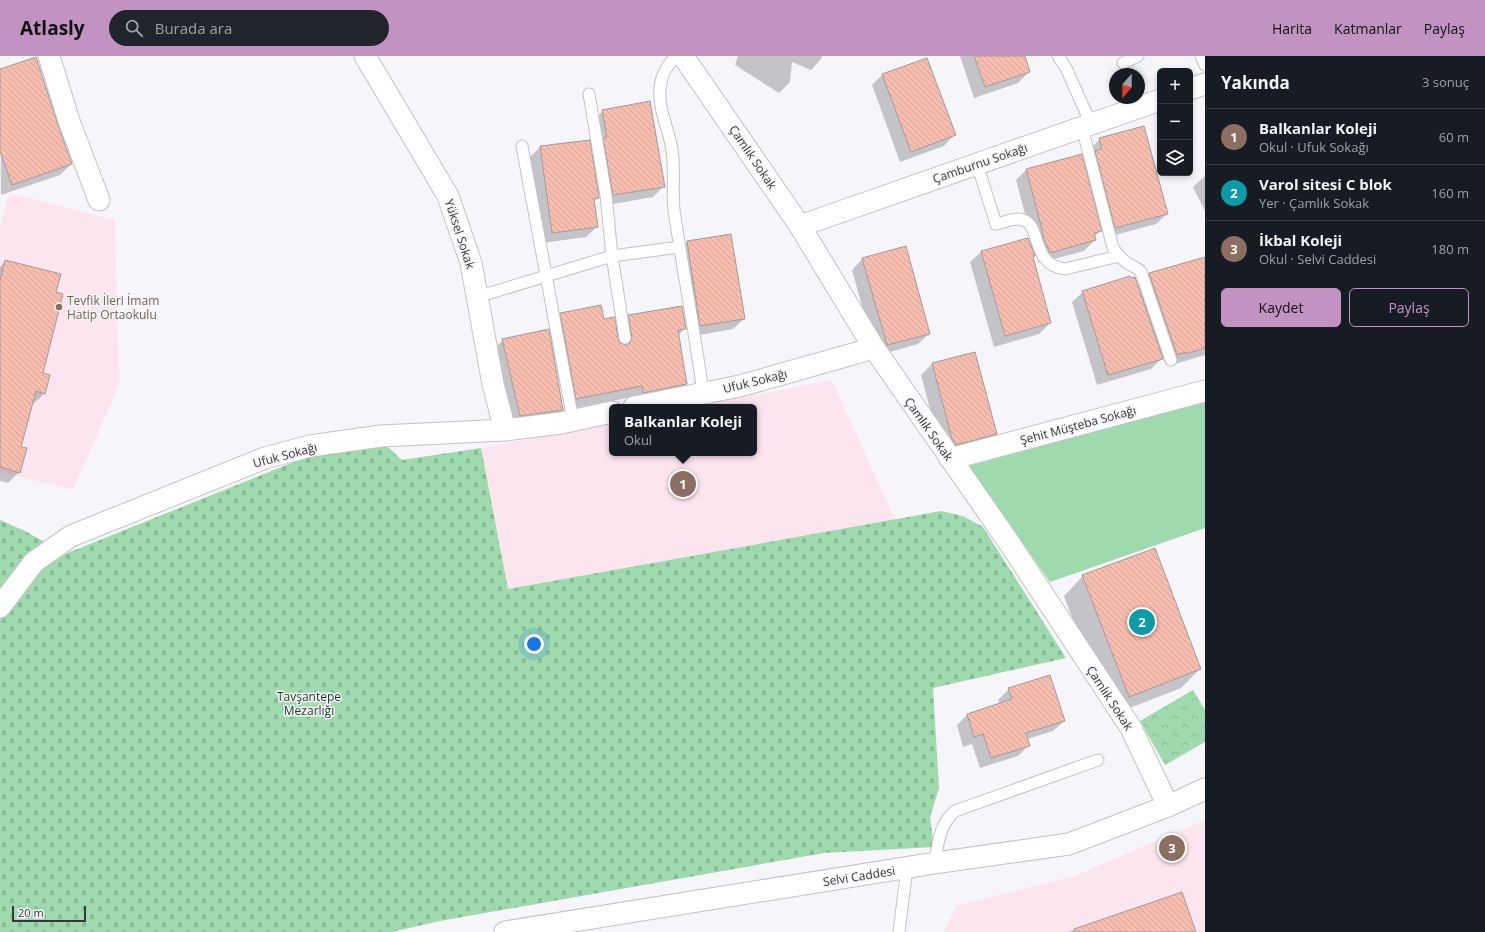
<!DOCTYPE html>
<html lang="tr">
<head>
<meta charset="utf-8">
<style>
	body { margin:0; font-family:"Open Sans",sans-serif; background:#20242c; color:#f1f3f6 }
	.controls { position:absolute; right:12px; top:12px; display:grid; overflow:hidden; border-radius:6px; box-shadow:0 2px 6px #0003 }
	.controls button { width:36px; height:36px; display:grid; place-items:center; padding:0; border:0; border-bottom:1px solid #363941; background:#171b24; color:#f1f3f6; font:20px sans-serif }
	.compass { position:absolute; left:1109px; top:12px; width:36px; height:36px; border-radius:50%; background:#171b24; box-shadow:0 2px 6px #0003; rotate:201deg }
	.scale { position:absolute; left:12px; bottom:10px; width:74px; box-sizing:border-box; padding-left:4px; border:2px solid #373738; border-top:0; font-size:11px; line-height:14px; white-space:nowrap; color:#373738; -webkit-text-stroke:3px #f6f6fa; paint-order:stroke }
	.you { position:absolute; left:534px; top:588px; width:14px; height:14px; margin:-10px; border:3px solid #fff; border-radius:50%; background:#1a73e8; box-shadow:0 0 0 6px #1a73e833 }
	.badge { display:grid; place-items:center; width:26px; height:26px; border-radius:50%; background:#c293c2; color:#fff; font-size:13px; font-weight:700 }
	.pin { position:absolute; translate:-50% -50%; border:2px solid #fff; box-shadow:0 1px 4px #0006 }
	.popup { position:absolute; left:609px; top:348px; width:148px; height:52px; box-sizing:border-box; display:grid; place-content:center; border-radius:6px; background:#171b24; filter:drop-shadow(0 1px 3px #0005); font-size:13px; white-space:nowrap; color:#9ea1a6 }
	.popup b { font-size:15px; color:#f1f3f6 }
	.popup::after { content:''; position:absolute; left:50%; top:100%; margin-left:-8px; border:8px solid transparent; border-top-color:#171b24 }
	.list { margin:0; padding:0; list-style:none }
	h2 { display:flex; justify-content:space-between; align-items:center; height:52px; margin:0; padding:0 16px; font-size:17px }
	h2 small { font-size:13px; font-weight:400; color:#9ea1a6 }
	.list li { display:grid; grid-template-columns:26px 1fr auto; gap:12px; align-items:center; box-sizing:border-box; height:56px; padding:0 16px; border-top:1px solid #363941 }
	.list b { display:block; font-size:15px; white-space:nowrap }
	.list p { margin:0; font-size:13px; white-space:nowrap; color:#9ea1a6 }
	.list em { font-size:13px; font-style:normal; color:#9ea1a6 }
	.actions { display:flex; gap:8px; padding:12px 16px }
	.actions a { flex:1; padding:9px 0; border:1px solid #c293c2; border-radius:6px; text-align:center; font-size:14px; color:#c293c2 }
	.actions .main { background:#c293c2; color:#111 }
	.icon { flex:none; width:22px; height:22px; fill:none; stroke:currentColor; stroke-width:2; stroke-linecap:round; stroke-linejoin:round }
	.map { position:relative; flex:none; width:1205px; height:876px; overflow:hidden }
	header { display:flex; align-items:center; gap:24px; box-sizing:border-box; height:56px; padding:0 20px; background:#c293c2; color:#111 }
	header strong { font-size:19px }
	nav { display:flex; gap:22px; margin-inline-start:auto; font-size:14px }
	.search { width:280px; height:36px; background:#20242c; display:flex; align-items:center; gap:10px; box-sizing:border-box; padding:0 14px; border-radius:22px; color:#9ea1a6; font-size:15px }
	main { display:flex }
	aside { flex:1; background:#171b24 }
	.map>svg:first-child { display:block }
	.education { fill:#fde5f0 }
	.grass { fill:#9edaae }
	.cemetery { fill:url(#cemetery-stones) }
	.park { fill:url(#park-crowns) }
	.shadow { fill:#0003 }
	.building { fill:url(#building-back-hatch); stroke:#a09c9b }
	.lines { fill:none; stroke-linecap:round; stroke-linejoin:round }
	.lane-casing { stroke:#c3c2c6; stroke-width:13 }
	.street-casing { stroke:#c3c2c6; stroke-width:23 }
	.lane { stroke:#fff; stroke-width:11 }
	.street { stroke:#fff; stroke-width:21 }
	.education-dot { fill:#8d6e63; stroke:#f6f6fa; stroke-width:1.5 }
	.labels { text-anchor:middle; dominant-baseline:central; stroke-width:3; stroke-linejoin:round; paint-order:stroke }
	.street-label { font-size:12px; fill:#373738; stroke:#f6f6fa }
	.education-label { font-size:12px; fill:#785e54; stroke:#f6f6fa; text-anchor:start }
	.park-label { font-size:12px; fill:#153821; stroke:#f6f6fa }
</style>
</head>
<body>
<header>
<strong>Atlasly</strong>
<div class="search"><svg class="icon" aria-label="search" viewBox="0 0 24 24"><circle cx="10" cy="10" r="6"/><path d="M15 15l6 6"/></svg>Burada ara</div>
<nav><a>Harita</a><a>Katmanlar</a><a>Paylaş</a></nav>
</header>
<main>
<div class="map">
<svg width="1205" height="876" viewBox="0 0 1205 876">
	<defs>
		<pattern id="cemetery-stones" width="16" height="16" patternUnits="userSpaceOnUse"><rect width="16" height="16" fill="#9edaae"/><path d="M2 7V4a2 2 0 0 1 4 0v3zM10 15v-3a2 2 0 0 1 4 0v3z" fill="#89bc96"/></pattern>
		<pattern id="park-crowns" width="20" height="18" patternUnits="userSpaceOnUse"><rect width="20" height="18" fill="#9edaae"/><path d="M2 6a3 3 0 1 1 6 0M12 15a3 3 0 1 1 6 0" fill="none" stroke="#89bc96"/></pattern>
		<pattern id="building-back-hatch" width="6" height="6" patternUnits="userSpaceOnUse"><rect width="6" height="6" fill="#f7bdaf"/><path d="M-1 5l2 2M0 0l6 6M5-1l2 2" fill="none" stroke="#d4a397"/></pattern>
	</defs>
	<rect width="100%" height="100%" fill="#f6f6fa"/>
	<!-- education -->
	<path class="education" d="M9,137l106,27 4,165 -46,105 -73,-18v-244z
		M832,324l63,140 -387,69 -27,-141 131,-26v31h142v-46h-63z
		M1205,764v112h-261l12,-26 119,-30z"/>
	<!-- grass -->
	<path class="grass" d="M1205,345v127l-155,54 -82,-116z"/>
	<!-- cemetery -->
	<path class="cemetery" d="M369,384l19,7 14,13 79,-12 27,141 433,-78 22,5 20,11 83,131 -133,30 6,100 -9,29 4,30 -110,6 -384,68 -48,11h-392v-412l25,11 40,23 266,-107z"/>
	<!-- park -->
	<path class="park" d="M1193,634l12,20v32l-40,23 -25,-44z"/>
	<!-- shadow -->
	<path class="shadow" d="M738,0h84l-1,3 -10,11 -19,-8 -2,20 -11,11 -44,-28z
		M960,0h63l6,16 -11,11 -44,15z
		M0,14l71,94 -11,11 -59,20z
		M883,18l71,61 -10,11 -44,16 -28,-77z
		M603,55l61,75 -11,11 -51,9 -10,-84z
		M1100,83l67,75 -11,10 -52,14 -19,-76 6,-5 -2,-7z
		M540,91l58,50 -5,5 4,25 -11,10 -44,6 -13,-85z
		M1026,114l74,61 -6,6 1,3 -11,11 -45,12 -3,-8 -4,3 18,65 -11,11 -45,13 -24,-85 11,-10 50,-6 2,-2 -17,-64z
		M1205,120v35l-12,-24z
		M687,186l57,77 -11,10 -44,8 -13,-84z
		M1205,202v97l-30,9v-2l-9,3 -3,-8 -12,12 -54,16 -25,-83 11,-10 54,-6 12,-12z
		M862,203l67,75 -11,10 -42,12 -24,-86z
		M6,205l49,32 -14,81 3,20 -11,10h-1l-12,43 -1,25 -11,11 -8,-2v-214z
		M561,258l42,6 17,23 -2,-17 11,-10 56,12 -7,8 8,48 -11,11 -42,8 -1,-6 -66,13 -16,-85z
		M503,284l59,70 -10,11 -43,5 -17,-75z
		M975,297l21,81 -11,10 -44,6 -20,-75 11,-11z
		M1083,520l117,93 -19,19 -72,28 -45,-120z
		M1009,633l55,32 -11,10 -26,8 2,6 -11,11 -38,12 -8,-24 -9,3 -6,-22 10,-10 33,-11 -2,-4z
		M1182,837l13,39h-127z"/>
	<!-- building -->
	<path class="building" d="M974,0h51l5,16 -45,15z
		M36,1l22,68 14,39 -60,21 -12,-34v-82z
		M927,2l29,77 -45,17 -29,-78z
		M650,45l15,86 -52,8 -10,-57 4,-1 -5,-27z
		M1144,70l24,88 -53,14 -20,-77 7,-2 -3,-11z
		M590,84l9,58 -5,1 4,28 -46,6 -12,-87z
		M1082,98l20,77 -8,2 2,7 -46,13 -8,-19 1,-1 -17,-64z
		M731,178l14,85 -45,7 -13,-85z
		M1028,182l7,18 -2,1 18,66 -46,13 -24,-85z
		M906,190l24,88 -43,11 -25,-87z
		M1205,201v91l-19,6v-2l-9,3 -28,-82z
		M5,204l56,14 -5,18 7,2 -20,79 7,2 -5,19 -9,-3 -15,56 6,1 -7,25 -20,-6v-187z
		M1130,220l1,2 4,-1 28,82 -55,16 -26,-84z
		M601,249l3,14 11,-2 3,22 2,4 6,2 4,-2 2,-6 -4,-22 54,-9 4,23 -8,1 9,54 -44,9 -1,-7 -66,13 -16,-86z
		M549,273l14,81 -43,6 -18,-77z
		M975,296l22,82 -41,11 -4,-6 -20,-76z
		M1155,492l46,121 -72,28 -47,-122z
		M1050,619l15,46 -39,12 4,13 -39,12 -8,-24 -9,3 -7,-23 45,-15 -4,-11z
		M1182,836l14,40h-121l-1,-3z"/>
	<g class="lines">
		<!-- lane casing -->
		<g class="lane-casing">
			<path id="lane" d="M676,0c-9,9 -15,19 -16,32 -2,22 9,41 12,62 3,20 0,40 2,60 9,62 21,122 29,183
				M1058,0l8,12 25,56
				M1201,0l4,9
				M1123,7l15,-7
				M589,38l17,101 6,61 13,82
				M1082,71l31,121c4,5 8,11 14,15 5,3 10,4 14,9l30,88
				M522,90l51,274
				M977,108l19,60c7,-1 15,-5 21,-5 28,0 10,45 48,50l54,-13
				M477,241l135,-41 68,-9
				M935,807c3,-20 4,-38 20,-52l143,-51
				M899,876l8,-64"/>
		</g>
		<!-- street casing -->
		<g class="street-casing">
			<path id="street" d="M49,0l20,65 30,79
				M365,0l83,140 23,67 22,121 12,46
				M683,0l117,170 74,122 136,196 121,184 37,78
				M1190,33l15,-5
				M800,170l360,-126
				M634,351l106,-21 134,-38
				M950,403l255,-68
				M0,551l34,-45 37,-26 194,-78 45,-12 71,-10 124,-6 56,-7 51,-11
				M505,876l430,-69 134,-19 99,-38 37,-17"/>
		</g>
		<!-- lane -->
		<use href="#lane" class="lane"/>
		<!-- street -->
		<use href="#street" class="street"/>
	</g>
	<!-- markers -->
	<circle class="education-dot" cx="59" cy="251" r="4"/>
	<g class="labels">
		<!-- street labels -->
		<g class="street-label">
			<text transform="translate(753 101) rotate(56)">Çamlık Sokak</text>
			<text transform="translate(980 107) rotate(-19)">Çamburnu Sokağı</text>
			<text transform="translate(460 178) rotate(72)">Yüksel Sokak</text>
			<text transform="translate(755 325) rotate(-14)">Ufuk Sokağı</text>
			<text transform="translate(1078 369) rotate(-15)">Şehit Müşteba Sokağı</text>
			<text transform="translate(929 373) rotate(55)">Çamlık Sokak</text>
			<text transform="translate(285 399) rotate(-15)">Ufuk Sokağı</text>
			<text transform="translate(1110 642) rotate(57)">Çamlık Sokak</text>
			<text transform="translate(859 820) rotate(-9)">Selvi Caddesi</text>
		</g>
		<!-- education labels -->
		<g class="education-label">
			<text x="67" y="244">Tevfik İleri İmam<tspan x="67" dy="14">Hatip Ortaokulu</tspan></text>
		</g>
		<!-- park labels -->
		<g class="park-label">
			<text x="309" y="640">Tavşantepe<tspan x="309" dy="14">Mezarlığı</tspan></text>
		</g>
	</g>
</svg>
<div class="controls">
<button>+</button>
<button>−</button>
<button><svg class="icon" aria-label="layers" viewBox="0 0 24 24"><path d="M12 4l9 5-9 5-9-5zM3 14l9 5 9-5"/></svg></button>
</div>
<svg class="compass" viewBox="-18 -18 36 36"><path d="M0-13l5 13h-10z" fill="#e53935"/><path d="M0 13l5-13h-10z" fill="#9ea1a6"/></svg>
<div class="scale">20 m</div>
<div class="you"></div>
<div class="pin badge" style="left:683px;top:428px;background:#8d6e63">1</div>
<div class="popup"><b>Balkanlar Koleji</b>Okul</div>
<div class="pin badge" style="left:1142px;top:566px;background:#0f9aa8">2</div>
<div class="pin badge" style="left:1172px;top:792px;background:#8d6e63">3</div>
</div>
<aside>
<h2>Yakında<small>3 sonuç</small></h2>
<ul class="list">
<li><span class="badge" style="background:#8d6e63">1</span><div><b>Balkanlar Koleji</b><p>Okul · Ufuk Sokağı</p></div><em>60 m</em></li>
<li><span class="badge" style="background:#0f9aa8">2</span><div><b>Varol sitesi C blok</b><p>Yer · Çamlık Sokak</p></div><em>160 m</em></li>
<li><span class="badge" style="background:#8d6e63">3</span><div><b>İkbal Koleji</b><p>Okul · Selvi Caddesi</p></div><em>180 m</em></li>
</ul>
<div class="actions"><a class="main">Kaydet</a><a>Paylaş</a></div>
</aside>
</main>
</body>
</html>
